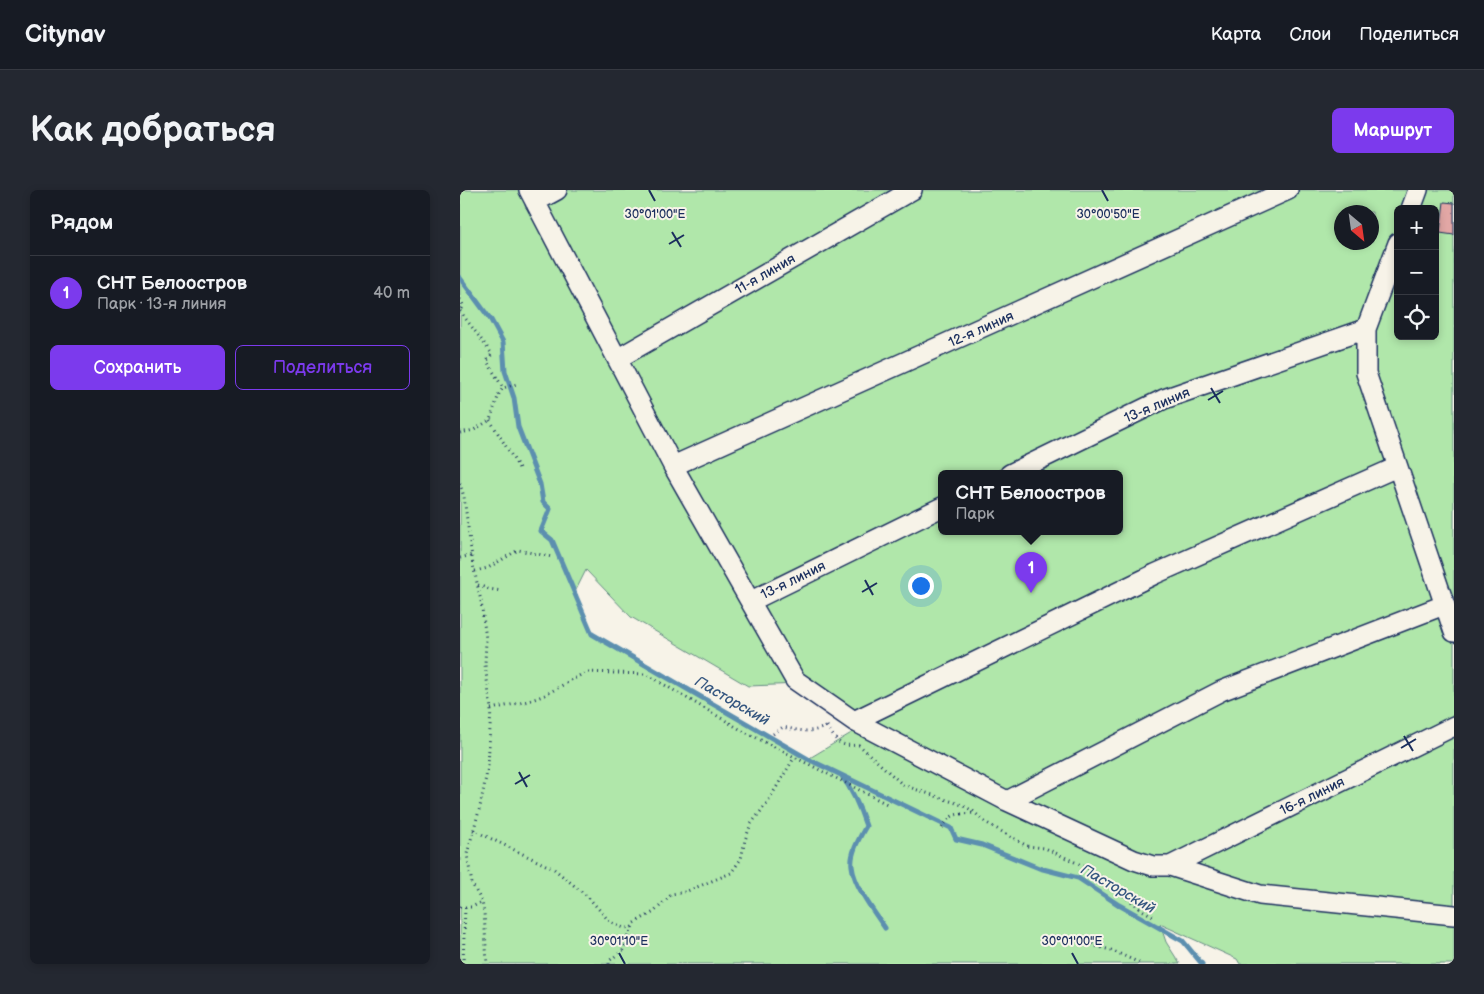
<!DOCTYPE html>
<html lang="ru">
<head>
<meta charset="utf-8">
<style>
	body { margin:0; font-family:"Balsamiq Sans",sans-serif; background:#242831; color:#f1f3f6 }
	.controls { position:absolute; right:15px; top:15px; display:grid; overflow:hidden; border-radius:8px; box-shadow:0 2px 8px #0003 }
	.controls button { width:45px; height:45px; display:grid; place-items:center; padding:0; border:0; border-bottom:1px solid #363941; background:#171b24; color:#f1f3f6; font:25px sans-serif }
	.compass { position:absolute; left:874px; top:15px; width:45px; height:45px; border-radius:50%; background:#171b24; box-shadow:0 2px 8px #0003; rotate:151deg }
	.you { position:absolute; left:460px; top:395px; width:18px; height:18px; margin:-12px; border:4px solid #fff; border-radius:50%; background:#1a73e8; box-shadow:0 0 0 8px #1a73e833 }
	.badge { display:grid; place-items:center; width:32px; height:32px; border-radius:50%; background:#7c3aed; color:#fff; font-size:16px; font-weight:700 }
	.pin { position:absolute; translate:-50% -41px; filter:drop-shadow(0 1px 2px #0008) }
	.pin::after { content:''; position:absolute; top:26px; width:18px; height:15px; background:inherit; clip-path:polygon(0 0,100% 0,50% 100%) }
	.popup { position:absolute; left:478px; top:280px; width:185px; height:65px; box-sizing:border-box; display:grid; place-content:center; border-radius:8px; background:#171b24; filter:drop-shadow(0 1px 4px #0005); font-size:16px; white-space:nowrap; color:#9ea1a6 }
	.popup b { font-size:19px; color:#f1f3f6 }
	.popup::after { content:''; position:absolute; left:50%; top:100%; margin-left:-10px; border:10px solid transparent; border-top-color:#171b24 }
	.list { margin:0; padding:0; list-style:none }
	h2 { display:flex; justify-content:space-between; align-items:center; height:65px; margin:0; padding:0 20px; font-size:21px }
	h2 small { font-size:16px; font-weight:400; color:#9ea1a6 }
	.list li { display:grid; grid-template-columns:32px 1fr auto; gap:15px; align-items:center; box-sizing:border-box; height:75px; padding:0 20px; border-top:1px solid #363941 }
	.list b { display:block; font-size:19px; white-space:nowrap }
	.list p { margin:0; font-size:16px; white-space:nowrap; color:#9ea1a6 }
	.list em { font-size:16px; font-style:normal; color:#9ea1a6 }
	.actions { display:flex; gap:10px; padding:15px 20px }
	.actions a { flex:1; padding:11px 0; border:1px solid #7c3aed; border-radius:8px; text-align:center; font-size:18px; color:#7c3aed }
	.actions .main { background:#7c3aed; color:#fff }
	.icon { flex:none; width:28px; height:28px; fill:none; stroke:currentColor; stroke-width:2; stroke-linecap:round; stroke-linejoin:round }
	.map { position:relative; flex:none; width:994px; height:774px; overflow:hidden; border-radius:8px }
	header { display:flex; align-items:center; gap:30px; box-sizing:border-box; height:70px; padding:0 25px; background:#171b24; border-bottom:1px solid #363941 }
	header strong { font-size:24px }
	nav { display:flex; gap:28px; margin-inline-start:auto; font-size:18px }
	.intro { display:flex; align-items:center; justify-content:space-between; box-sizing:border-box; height:120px; padding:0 30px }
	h1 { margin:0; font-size:35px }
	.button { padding:12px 22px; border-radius:8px; background:#7c3aed; color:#fff; font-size:18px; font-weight:700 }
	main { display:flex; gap:30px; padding:0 30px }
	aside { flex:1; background:#171b24; border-radius:8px; box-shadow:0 2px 8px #0003 }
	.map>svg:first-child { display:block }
	.green { fill:#b0e7aa; stroke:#668b84; fill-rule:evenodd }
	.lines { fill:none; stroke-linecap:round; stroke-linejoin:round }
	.stream { stroke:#5b8faf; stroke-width:5 }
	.building { fill:#e2a7a5; stroke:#1b2f5e }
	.street-casing { stroke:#1b2f5e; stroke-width:22 }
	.path { stroke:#1b2f5e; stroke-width:3; stroke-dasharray:1 4; stroke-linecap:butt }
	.street { stroke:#f7f3e8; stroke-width:19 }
	.ticks { fill:none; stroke:#1b2f5e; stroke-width:2 }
	.labels { text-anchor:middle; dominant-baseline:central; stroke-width:4; stroke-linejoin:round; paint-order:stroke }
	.street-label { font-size:14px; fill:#1b2f5e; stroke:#f7f3e8 }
	.water-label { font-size:15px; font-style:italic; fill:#365780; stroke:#f7f3e8 }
	.ticks-label { font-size:12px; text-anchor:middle; fill:#1b2f5e; stroke:#f7f3e8; stroke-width:4; stroke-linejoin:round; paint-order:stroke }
</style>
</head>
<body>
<header>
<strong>Citynav</strong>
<nav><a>Карта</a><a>Слои</a><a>Поделиться</a></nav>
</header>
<div class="intro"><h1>Как добраться</h1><a class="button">Маршрут</a></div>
<main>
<aside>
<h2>Рядом<small></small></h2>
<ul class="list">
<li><span class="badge">1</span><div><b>СНТ Белоостров</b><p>Парк · 13-я линия</p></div><em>40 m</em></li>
</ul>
<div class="actions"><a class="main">Сохранить</a><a>Поделиться</a></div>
</aside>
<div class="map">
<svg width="994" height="774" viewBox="0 0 994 774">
	<rect width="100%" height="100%" fill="#f7f3e8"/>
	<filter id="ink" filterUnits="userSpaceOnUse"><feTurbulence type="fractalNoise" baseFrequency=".02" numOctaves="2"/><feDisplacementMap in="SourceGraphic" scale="10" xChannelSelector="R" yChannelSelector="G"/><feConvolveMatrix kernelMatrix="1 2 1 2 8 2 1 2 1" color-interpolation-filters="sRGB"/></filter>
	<g filter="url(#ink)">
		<!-- green -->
		<path class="green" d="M0,0h994v774h-214l-3,-5 -77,-35 6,18 14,22h-720zM938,19h37v127h-37zM882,22h30v30h-30zM482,284h178v58h-178zM126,380l45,47 117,69 53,-2 62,42 -55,33 -216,-124 -17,-43z"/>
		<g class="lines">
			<!-- stream -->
			<path class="stream" d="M0,88l31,42 12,22 2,29 9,27 4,29 22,57 3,18 7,7 -9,22 11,9 40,94 216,125 143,69 5,11 26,6 57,23 39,10 41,27 64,36 19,23
				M382,586c11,15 18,32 24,50 -6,11 -16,27 -14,40 2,20 22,46 33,62"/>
		</g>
		<!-- building -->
		<path class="building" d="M984,12l10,1v32l-14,-2z"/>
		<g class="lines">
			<!-- street casing -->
			<g class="street-casing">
				<path id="street" d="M69,0l144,276 122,214 59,41 153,80 127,59 19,6h17l90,29 194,20
					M75,12l22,-12
					M951,19l7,-19
					M938,53l-32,86v44l88,259
					M157,169l295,-169
					M213,276l615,-276
					M550,284l154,-75 202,-70
					M291,411l191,-94
					M394,531l301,-147 242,-107
					M547,611l214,-110 223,-86
					M710,676l284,-140"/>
			</g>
			<!-- path -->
			<path class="path" d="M0,109l3,6 -3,6
				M0,121l32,43 -5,7 16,27
				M30,230l29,48
				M0,243l14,-3 16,-10 9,-26 4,-6 14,-4
				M0,293l4,14 9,68 8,36 5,38 -1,26 6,44 -3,58 -8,40 -13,47 5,30 10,18 2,10 3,52
				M0,368l12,-3
				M15,381l13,-3 30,-18 34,7
				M18,395l11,4 13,2
				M31,519l38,-8 16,-6 41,-23 60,2 97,57 144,73
				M367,536c10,16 12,21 32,19l44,40 59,20 11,6 12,11 42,24 18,2 47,22 50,40 11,6
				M313,544l10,-7c16,4 31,7 45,-2
				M482,638c11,-17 14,-13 33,-15
				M13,640l81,39 34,28 22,25 14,6 8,-1
				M0,717h12l10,-5
				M599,747l26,1 10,8 16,4 31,14
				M3,774l2,-57
				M149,774v-3l14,-11 11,-27 20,-11 18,-18 13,-2 46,-19 10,-14 4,-19 6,-16 16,-21 27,-45"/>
			<!-- street -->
			<use href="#street" class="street"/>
		</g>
	</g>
	<!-- ticks -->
	<path class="ticks" d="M189,0l6,11M642,0l6,11M212,42l9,15M209,54l15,-9M751,198l9,15M748,210l15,-9M405,390l8,15M402,402l15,-9M944,546l9,15M941,558l15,-9M59,582l8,15M55,594l15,-9M159,763l6,11M612,763l6,11"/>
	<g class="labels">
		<!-- street labels -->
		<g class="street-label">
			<text transform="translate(305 84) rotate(-30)">11-я линия</text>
			<text transform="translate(521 139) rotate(-24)">12-я линия</text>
			<text transform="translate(697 215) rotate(-23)">13-я линия</text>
			<text transform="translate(333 390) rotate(-26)">13-я линия</text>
			<text transform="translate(852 606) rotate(-26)">16-я линия</text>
		</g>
		<!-- water labels -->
		<g class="water-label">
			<text transform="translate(272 511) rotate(30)">Пасторский</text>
			<text transform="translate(658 699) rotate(30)">Пасторский</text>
		</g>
	</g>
	<g class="ticks-label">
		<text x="195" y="28">30°01'00"E</text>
		<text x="648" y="28">30°00'50"E</text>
		<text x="159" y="755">30°01'10"E</text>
		<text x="612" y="755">30°01'00"E</text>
	</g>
</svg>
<div class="controls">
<button>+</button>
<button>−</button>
<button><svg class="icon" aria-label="locate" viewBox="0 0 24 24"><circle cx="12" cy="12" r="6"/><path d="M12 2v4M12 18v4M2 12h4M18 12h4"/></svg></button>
</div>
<svg class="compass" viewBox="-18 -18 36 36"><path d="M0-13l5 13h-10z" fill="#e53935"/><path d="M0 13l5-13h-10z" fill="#9ea1a6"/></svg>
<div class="you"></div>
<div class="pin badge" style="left:571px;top:403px">1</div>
<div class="popup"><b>СНТ Белоостров</b>Парк</div>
</div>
</main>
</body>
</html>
